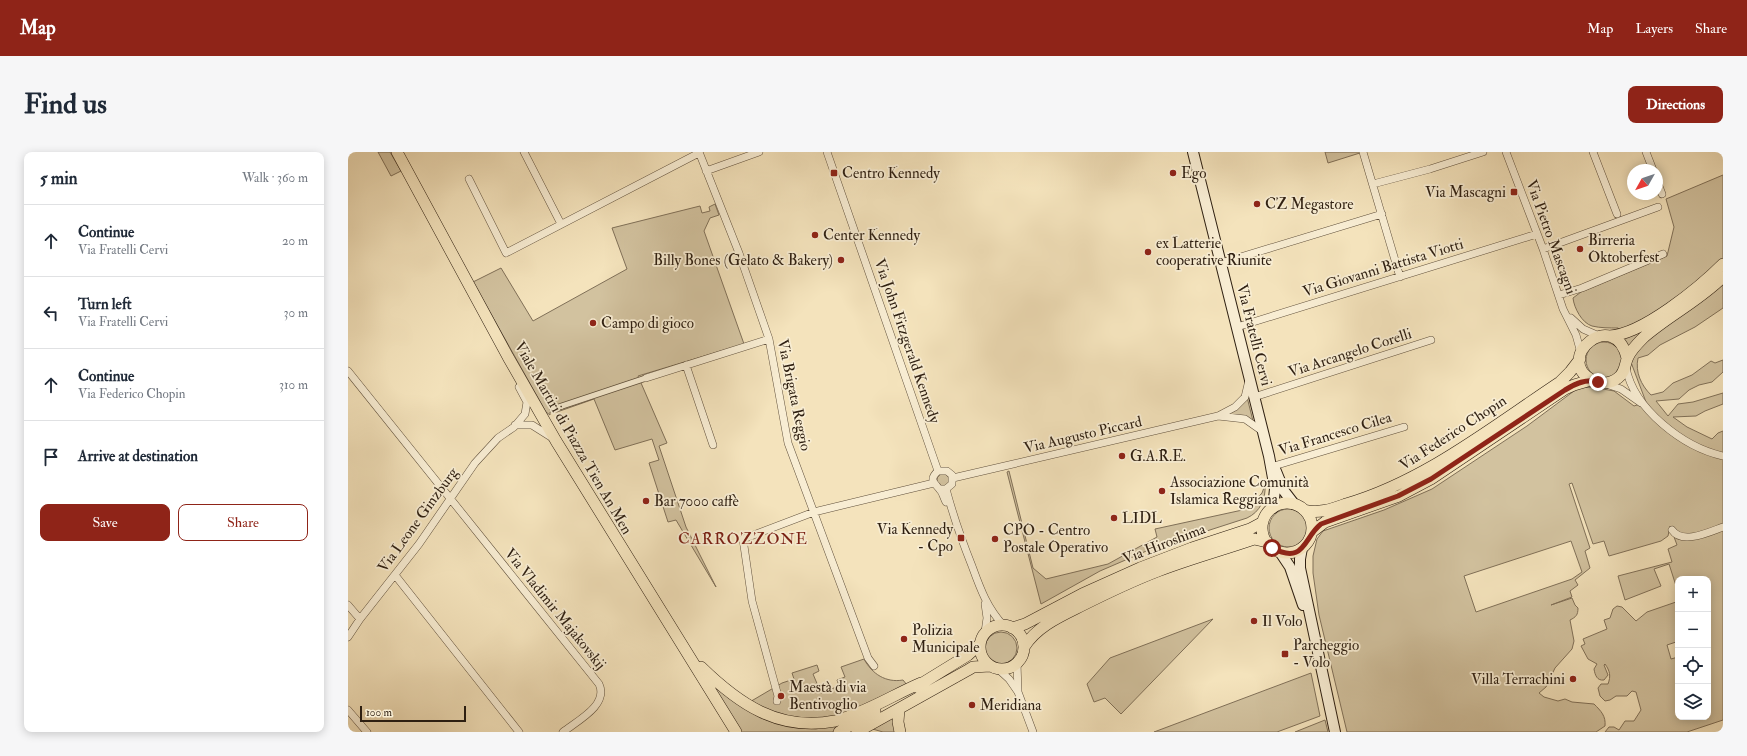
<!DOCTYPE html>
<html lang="en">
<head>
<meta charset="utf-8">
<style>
	body { margin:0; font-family:"IM FELL Double Pica",serif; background:#f6f6f7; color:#1f2937 }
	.controls { position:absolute; right:12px; bottom:12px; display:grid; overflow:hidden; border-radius:8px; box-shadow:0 2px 10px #0003 }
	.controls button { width:36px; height:36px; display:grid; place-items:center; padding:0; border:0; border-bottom:1px solid #e0e1e3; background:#fff; color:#1f2937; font:20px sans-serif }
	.compass { position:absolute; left:1279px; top:12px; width:36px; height:36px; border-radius:50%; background:#fff; box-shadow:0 2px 10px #0003; rotate:230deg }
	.scale { position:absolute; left:12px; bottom:10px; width:106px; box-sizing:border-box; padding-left:4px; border:2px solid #2e1f11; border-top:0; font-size:11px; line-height:14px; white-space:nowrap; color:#2e1f11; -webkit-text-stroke:3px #f8edd3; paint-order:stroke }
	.stop { position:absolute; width:12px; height:12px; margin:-9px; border:3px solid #8f2418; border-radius:50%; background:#fff }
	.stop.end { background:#8f2418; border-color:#fff; box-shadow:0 1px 4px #0008 }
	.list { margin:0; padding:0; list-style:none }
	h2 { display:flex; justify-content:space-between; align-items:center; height:52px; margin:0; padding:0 16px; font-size:17px }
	h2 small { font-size:13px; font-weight:400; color:#747a83 }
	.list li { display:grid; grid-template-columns:26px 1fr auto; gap:12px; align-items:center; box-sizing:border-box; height:72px; padding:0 16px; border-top:1px solid #e0e1e3 }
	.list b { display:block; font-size:15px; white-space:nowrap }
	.list p { margin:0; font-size:13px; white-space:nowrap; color:#747a83 }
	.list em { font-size:13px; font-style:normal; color:#747a83 }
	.actions { display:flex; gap:8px; padding:12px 16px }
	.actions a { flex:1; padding:9px 0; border:1px solid #8f2418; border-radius:8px; text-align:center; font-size:14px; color:#8f2418 }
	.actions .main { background:#8f2418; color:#fff }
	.icon { flex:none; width:22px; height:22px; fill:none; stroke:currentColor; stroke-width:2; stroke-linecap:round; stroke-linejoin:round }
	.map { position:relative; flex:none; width:1375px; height:580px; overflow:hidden; border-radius:8px }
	header { display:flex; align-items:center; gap:24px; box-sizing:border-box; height:56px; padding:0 20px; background:#8f2418; color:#fff }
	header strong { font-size:19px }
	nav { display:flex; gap:22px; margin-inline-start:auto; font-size:14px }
	.intro { display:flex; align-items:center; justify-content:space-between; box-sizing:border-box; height:96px; padding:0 24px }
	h1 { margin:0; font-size:28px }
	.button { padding:10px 18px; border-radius:8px; background:#8f2418; color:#fff; font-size:14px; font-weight:700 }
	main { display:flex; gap:24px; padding:0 24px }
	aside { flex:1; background:#fff; border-radius:8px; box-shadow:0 2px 10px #0003 }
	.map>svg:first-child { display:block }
	.green { fill:#d2c29f; stroke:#807058; fill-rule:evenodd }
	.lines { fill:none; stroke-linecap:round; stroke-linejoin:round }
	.pedestrian-casing { stroke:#60503c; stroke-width:7 }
	.minor-casing { stroke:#60503c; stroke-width:8 }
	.secondary-casing { stroke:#2e1f11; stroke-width:12 }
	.primary-casing { stroke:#2e1f11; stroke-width:12 }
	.pedestrian { stroke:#f8edd3; stroke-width:5.5 }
	.minor { stroke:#f8edd3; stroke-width:7 }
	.secondary { stroke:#f8edd3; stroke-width:10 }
	.primary { stroke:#f4e3bc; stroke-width:11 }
	.route { stroke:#8f2418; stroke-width:5 }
	.poi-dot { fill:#8f2418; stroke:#f8edd3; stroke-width:1.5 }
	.labels { text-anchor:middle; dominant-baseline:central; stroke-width:3.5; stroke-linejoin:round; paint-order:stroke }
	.poi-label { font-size:15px; fill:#2e1f11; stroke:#f8edd3; text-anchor:start }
	.street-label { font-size:15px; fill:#2e1f11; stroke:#f8edd3 }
	.neighbourhood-label { font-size:16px; letter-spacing:1px; fill:#7a1f14; stroke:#f8edd3 }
</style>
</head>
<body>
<header>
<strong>Map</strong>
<nav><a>Map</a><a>Layers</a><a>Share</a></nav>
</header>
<div class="intro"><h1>Find us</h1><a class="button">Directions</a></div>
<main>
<aside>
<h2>5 min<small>Walk · 360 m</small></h2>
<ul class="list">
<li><svg class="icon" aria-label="ahead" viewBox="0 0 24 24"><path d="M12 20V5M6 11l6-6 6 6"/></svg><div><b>Continue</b><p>Via Fratelli Cervi</p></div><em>20 m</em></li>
<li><svg class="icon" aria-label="left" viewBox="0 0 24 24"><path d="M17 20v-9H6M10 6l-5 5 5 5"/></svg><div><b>Turn left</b><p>Via Fratelli Cervi</p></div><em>30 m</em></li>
<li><svg class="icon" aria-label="ahead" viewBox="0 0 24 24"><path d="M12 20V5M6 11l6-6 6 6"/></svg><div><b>Continue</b><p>Via Federico Chopin</p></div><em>310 m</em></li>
<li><svg class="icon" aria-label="arrive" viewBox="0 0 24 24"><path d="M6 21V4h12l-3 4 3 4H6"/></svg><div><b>Arrive at destination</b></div></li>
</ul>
<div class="actions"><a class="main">Save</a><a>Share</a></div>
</aside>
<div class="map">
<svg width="1375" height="580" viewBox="0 0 1375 580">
	<rect width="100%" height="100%" fill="#f4e3bc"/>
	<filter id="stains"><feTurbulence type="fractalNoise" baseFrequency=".005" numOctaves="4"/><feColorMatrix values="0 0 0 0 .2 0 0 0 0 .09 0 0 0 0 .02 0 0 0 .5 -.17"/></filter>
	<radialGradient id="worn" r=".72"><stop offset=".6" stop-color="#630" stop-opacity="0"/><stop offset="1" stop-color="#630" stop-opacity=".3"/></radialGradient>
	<!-- green -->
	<path class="green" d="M30,0h12l11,19 -10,5z
		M977,0h38l-35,11z
		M1375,23v133l-28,19 -35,18 -12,10 -10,3c-3,14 3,27 13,37l12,-3 10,-9 19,-8 19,-14 4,2 8,-3v12l-11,10 -13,3 -10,5 -10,9 -23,2 12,15 10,-12 15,-2 30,-9v11l-18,7 -9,5 -23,1 14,10 25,12 6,-6 5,-2v289l-36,12h-82l4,-5h5l5,3 6,-9h9l7,-11 -5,-18 -4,-1 -5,5h-11l-6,4 -5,1 -5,-5 -2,-8 3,-4h7c3,-8 2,-13 -3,-20l-1,1 4,10 -4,5c-7,1 -9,-5 -10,-11l3,-5 -9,-5 -7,-13 4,-2 -2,-5 24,-10 -3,-9 6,-2 3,-9 4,-3 5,1 14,14 11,-9 29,-10 2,-4v49l-2,-5 -9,3 4,14 7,-2v60h30v-138h-30v13l-9,-28 -15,5 7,17 -36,14 -7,-24 54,-14 -4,-13 9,-4 -7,-19 -2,10 -7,5 -52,15 -5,-15 -11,3 -21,-61 -3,1 21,64 -5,3 5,17 -15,12 3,5 -8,6 2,6 -21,8 21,-7 3,7 3,3c0,7 -2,9 -8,12l4,21 -2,8 -17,19 -9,19 -7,6 5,4 14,4 7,-2 7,3 22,2c7,7 12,12 11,22l-9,6h-249l-28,-117 -6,-42v-17l4,-17 6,-8 61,-21 48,-21 95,-63 51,-38 14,-1 22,4 20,15 12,-4 -28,-74c-8,0 -18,0 -26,-2 -10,-3 -18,-18 -19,-28l8,-6 86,-36 7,-29 -8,-28zM1223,389l11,31 -10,7 -96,33 -12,-36z
		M367,52l4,11 -9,3 -6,13 40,113 -106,32 29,67 -8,3 27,81 30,60 -40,-67 -8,2 -19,-59 10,-3 -7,-21 -37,11 -21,-51 -37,13h-7v3l-4,-3 -73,-130 28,-14 32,53 94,-52 -15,-41 88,-22 2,7 8,-2 -1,-4z
		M1238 208a18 18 0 1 1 36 0a18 18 0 1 1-36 0Z
		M898,241l8,32 -9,-6 -27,-3 17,-9z
		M661,319l24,97 13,11 62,-15 49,-27 -2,-8 92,-20 15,-16 3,-8c1,14 -5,27 -18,33l-96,31 -51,22 -59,33 -34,-132z
		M589 328a6 6 0 1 1 12 0a6 6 0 1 1-12 0Z
		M921 376a19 19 0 1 1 38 0a19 19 0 1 1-38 0Z
		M865,467l-92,95 -16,-16 -11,4 -7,-18 23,-26z
		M637 496a16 16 0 1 1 32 0a16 16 0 1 1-32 0Z
		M516,507c8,15 22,24 39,21l4,5c-29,14 -78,41 -110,36 -13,-2 -36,-13 -49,-18l34,-20 12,-4 -2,-6 25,-8 2,6 -6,3 8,19 18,-7 -2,-6 8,-3 -4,-10z
		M963,521l9,43 -43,16h-123z
		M357,524l89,51 22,2 35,-7 -19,10h-91z
		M548,561l-1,19h-12l-14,-4z
		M977,568l3,12h-33z"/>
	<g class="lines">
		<!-- pedestrian casing -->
		<g class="pedestrian-casing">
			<path id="pedestrian" d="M205,257l93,-31"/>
		</g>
		<!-- minor casing -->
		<g class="minor-casing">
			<path id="minor" d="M176,0l37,72
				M351,0l40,101 30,86 19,104 80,215 6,8
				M479,0l111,319
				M1015,0l37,125
				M1158,0l37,97 20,60 13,26 5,18
				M1245,0l24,62
				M1298,0l7,18
				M358,19l53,-19
				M121,27l37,74 193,-100
				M1309,29l5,13
				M1025,32l57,-15 53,-17
				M1195,97l115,-42
				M873,111l161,-49
				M1211,143l23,-7 81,-34
				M1223,166l12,11 16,7
				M889,175l300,-93
				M338,213l27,80
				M1278,216c8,41 57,79 97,88
				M0,219l251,313c10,21 -22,37 -36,48
				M298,226l123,-39
				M1258,232l15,5 20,14
				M906,245l177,-57
				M870,264l27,3 17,12
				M167,273h17l19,12
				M926,314l130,-39
				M605,326l265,-62 17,-9 10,-10 4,-17
				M592,337h6l6,-5v-9l-5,-4h-9c-10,9 -3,12 2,19 3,3 4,9 6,12
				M598,337c7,26 16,52 26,77 8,22 15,42 32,60
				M1324,378c10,15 37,2 51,-3
				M47,423l124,157
				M0,453l12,14
				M637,480l2,-14 -2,-14
				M0,485l12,-18 59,-75 56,-81 23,-25 16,-11 11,-13 2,-12 -8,-15
				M669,511l1,29 15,40
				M650,517l11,10 9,13
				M429,549l1,-5 -26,-95 -9,-62 71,-27 120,-29
				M0,558l19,22"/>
		</g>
		<!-- secondary casing -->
		<g class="secondary-casing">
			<path id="secondary" d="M845,0l76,304 6,33 -2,19
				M927,317l9,22 10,13
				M954,396l-2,11v9l35,164
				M932,400l10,15 13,38"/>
		</g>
		<!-- primary casing -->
		<g class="primary-casing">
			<path id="primary" d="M49,0l111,205 48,84 180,291
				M1261,184c33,-1 91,-49 114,-72
				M1279,206c-12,-52 -75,0 -35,22 8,4 18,4 26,-2 8,-6 6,-13 10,-21 3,-7 10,-14 15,-19 25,-22 56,-37 80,-61
				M914 376a25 25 0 1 1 50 0a25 25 0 1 1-50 0Z
				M956,358c15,4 28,-1 42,-6 79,-23 146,-77 214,-122l10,-10 10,-13
				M964,380l13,-10 74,-26 32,-17 134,-90 9,-4 17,-5
				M632 495a22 22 0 1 1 44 0a22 22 0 1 1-44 0Z
				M664,476l13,-4 57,-30 58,-26 52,-20 58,-19 13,-7
				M676,495c13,-21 37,-31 59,-42 24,-12 49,-24 75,-34 31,-12 64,-21 96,-32l13,3
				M353,515c37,36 77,65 134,54 30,-8 58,-26 86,-38
				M568,535l52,-32 12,-11
				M551,557l-1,13 2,10
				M491,580l36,-21
				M509,580l111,-62 5,-3 17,-1"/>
		</g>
		<!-- pedestrian -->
		<use href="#pedestrian" class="pedestrian"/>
		<!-- minor -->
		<use href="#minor" class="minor"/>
		<!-- secondary -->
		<use href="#secondary" class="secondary"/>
		<!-- primary -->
		<use href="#primary" class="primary"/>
	</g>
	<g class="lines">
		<!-- route -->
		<path class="route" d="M924,396c33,17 31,-10 49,-24l77,-28 33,-17 134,-89c10,-6 22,-12 33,-8"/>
	</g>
	<!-- markers -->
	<g class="poi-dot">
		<rect x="482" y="17" width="8" height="8" rx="2"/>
		<circle cx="825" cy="21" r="4"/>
		<rect x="1162" y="36" width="8" height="8" rx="2"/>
		<circle cx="909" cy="52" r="4"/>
		<circle cx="467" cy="83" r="4"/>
		<circle cx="1232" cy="97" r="4"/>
		<circle cx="800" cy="100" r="4"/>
		<circle cx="493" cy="108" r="4"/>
		<circle cx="245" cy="171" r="4"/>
		<circle cx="774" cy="304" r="4"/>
		<circle cx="814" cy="339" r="4"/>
		<circle cx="298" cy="349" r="4"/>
		<circle cx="766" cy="366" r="4"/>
		<rect x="609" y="382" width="8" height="8" rx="2"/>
		<circle cx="647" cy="387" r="4"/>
		<circle cx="906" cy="469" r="4"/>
		<circle cx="556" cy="487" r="4"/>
		<rect x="933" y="498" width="8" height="8" rx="2"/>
		<circle cx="1225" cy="527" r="4"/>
		<circle cx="433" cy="544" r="4"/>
		<circle cx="624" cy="553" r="4"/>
	</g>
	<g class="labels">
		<!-- poi labels -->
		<g class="poi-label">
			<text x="494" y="21">Centro Kennedy</text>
			<text x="833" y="21">Ego</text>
			<text x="1158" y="40" text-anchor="end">Via Mascagni</text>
			<text x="917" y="52">CZ Megastore</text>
			<text x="475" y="83">Center Kennedy</text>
			<text x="1240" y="88">Birreria<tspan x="1240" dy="17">Oktoberfest</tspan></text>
			<text x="808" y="91">ex Latterie<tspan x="808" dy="17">cooperative Riunite</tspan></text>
			<text x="485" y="108" text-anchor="end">Billy Bones (Gelato &amp; Bakery)</text>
			<text x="253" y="171">Campo di gioco</text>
			<text x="782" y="304">G.A.R.E.</text>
			<text x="822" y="330">Associazione Comunità<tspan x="822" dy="17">Islamica Reggiana</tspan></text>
			<text x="306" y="349">Bar 7000 caffè</text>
			<text x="774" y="366">LIDL</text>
			<text x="605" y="377" text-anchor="end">Via Kennedy<tspan x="605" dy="17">- Cpo</tspan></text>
			<text x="655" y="378">CPO - Centro<tspan x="655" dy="17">Postale Operativo</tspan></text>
			<text x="914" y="469">Il Volo</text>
			<text x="564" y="478">Polizia<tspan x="564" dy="17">Municipale</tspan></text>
			<text x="945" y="493">Parcheggio<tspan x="945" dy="17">- Volo</tspan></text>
			<text x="1217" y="527" text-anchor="end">Villa Terrachini</text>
			<text x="441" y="535">Maestà di via<tspan x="441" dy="17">Bentivoglio</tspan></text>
			<text x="632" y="553">Meridiana</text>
		</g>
		<!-- street labels -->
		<g class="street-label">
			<text transform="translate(1203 85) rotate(70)">Via Pietro Mascagni</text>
			<text transform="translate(1035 116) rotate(-17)">Via Giovanni Battista Viotti</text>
			<text transform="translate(906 183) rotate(76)">Via Fratelli Cervi</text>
			<text transform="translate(559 189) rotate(71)">Via John Fitzgerald Kennedy</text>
			<text transform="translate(1002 201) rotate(-18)">Via Arcangelo Corelli</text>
			<text transform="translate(446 243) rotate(78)">Via Brigata Reggio</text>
			<text transform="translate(1105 281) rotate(-33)">Via Federico Chopin</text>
			<text transform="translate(987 282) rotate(-17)">Via Francesco Cilea</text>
			<text transform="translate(735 283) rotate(-13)">Via Augusto Piccard</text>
			<text transform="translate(225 286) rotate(60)">Viale Martiri di Piazza Tien An Men</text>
			<text transform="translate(70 368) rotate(-54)">Via Leone Ginzburg</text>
			<text transform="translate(816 392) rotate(-21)">Via Hiroshima</text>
			<text transform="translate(207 457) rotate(51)">Via Vladimir Majakovskij</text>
		</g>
		<!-- neighbourhood labels -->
		<g class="neighbourhood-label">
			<text x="395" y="387">CARROZZONE</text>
		</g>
	</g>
	<rect width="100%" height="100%" filter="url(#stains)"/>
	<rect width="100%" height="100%" fill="url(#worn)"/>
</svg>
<div class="controls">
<button>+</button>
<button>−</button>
<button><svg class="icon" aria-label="locate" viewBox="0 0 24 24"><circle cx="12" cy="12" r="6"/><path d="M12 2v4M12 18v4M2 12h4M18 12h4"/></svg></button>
<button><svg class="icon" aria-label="layers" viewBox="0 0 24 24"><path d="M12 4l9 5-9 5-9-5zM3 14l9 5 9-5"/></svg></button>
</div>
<svg class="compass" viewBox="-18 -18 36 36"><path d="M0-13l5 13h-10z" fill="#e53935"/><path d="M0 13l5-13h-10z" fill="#747a83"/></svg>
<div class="scale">100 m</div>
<div class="stop" style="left:924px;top:396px"></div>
<div class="stop end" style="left:1250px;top:230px"></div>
</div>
</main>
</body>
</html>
